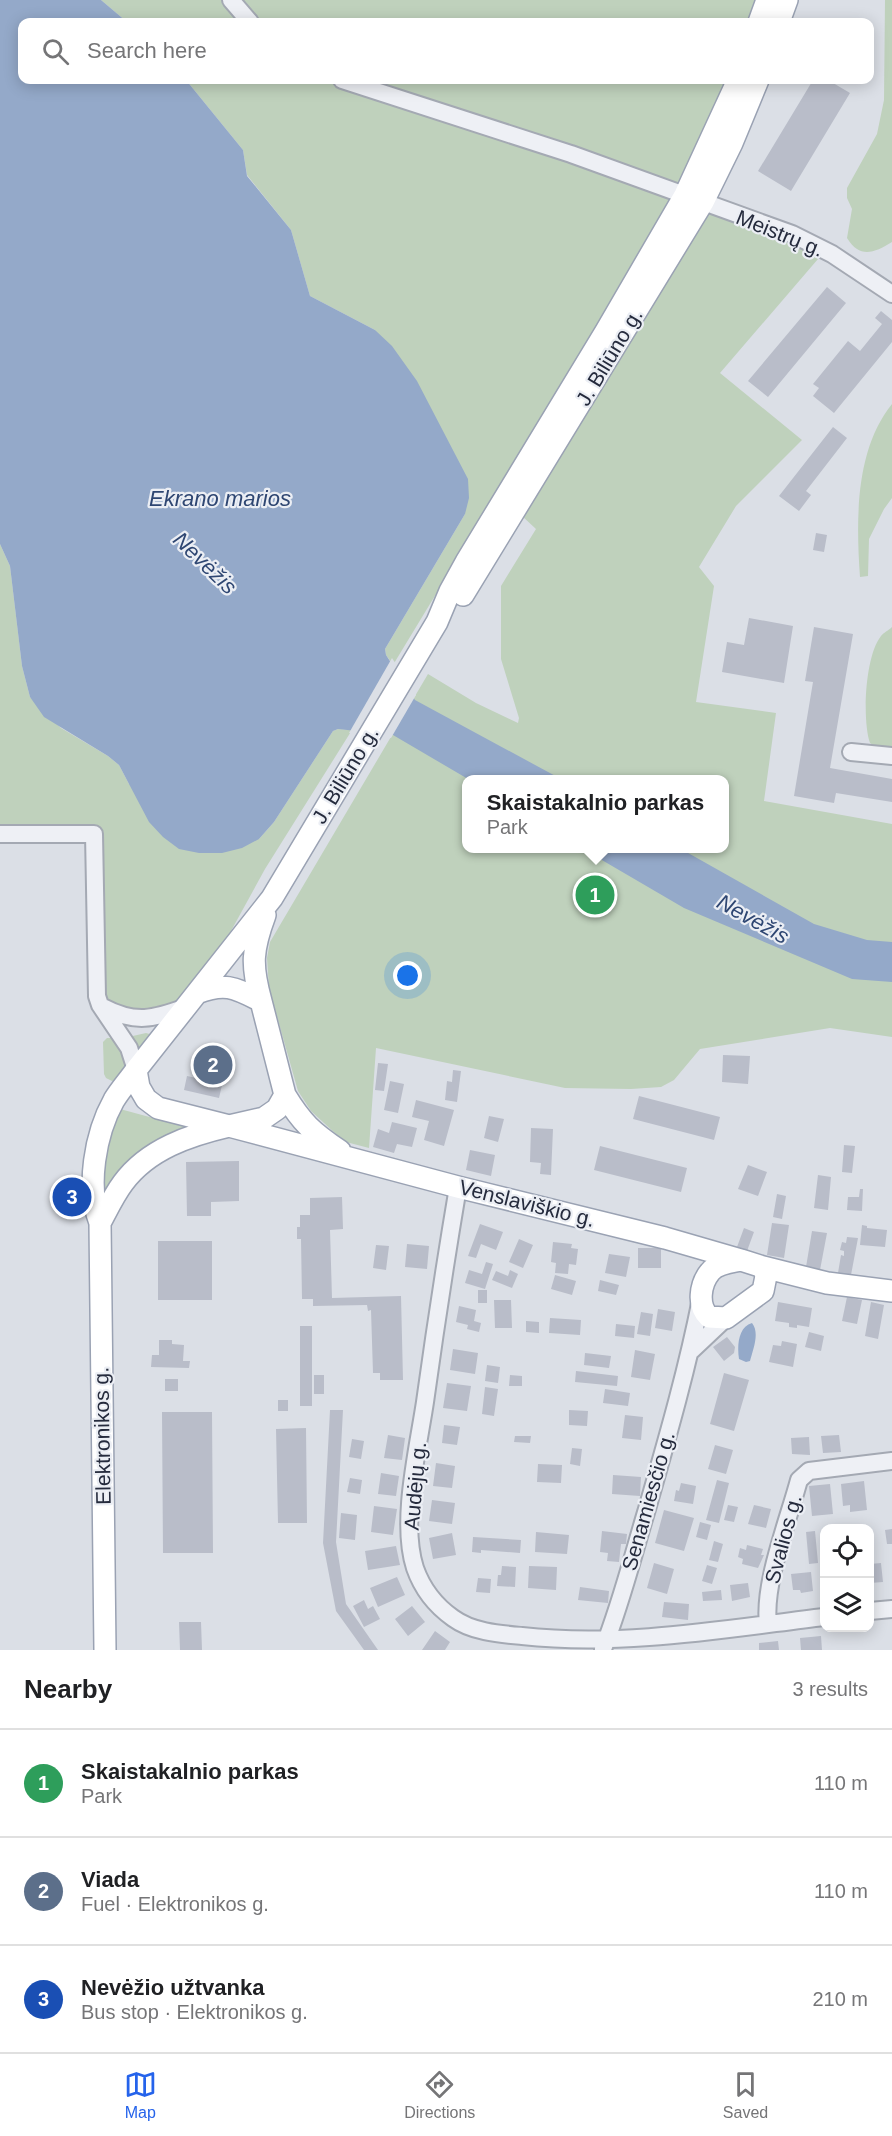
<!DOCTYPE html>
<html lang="en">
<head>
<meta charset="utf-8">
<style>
	body { margin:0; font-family:Helvetica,sans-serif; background:#f6f6f6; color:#202124 }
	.controls { position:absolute; right:18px; bottom:18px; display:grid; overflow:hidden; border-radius:12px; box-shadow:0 3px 15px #0003 }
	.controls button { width:54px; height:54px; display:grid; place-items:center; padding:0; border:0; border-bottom:2px solid #e0e0e0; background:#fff; color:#202124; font:30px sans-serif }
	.you { position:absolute; left:408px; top:976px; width:21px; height:21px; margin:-15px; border:4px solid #fff; border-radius:50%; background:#1a73e8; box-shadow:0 0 0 9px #1a73e833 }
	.badge { display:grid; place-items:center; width:39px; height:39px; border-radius:50%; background:#2563eb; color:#fff; font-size:20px; font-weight:700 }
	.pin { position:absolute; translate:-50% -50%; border:3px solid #fff; box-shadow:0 2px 6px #0006 }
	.popup { position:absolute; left:462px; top:775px; width:267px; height:78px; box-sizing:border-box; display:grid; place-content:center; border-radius:12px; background:#fff; filter:drop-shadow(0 2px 4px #0005); font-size:20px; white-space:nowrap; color:#757577 }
	.popup b { font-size:22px; color:#202124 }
	.popup::after { content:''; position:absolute; left:50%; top:100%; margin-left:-12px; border:12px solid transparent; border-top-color:#fff }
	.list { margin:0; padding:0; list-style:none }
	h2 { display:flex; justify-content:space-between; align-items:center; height:78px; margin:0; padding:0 24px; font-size:26px }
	h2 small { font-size:20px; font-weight:400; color:#757577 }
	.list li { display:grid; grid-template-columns:39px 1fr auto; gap:18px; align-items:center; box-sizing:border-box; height:108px; padding:0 24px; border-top:2px solid #e0e0e0 }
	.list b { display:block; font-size:22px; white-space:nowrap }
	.list p { margin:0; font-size:20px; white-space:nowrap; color:#757577 }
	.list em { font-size:20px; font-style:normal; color:#757577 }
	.icon { flex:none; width:33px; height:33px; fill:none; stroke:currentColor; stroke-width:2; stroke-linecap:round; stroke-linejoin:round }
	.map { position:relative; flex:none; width:892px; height:1650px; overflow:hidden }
	.search { position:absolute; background:#fff; box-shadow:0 3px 15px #0003; left:18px; right:18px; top:18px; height:66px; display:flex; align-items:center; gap:15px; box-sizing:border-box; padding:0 21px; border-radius:12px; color:#757577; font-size:22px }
	.sheet { height:402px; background:#fff }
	nav { display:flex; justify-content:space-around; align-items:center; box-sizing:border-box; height:84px; border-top:2px solid #e0e0e0; background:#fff; font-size:16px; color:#757577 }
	nav a { display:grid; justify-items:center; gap:3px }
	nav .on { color:#2563eb }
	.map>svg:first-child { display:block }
	.green { fill:#bfd1bc; fill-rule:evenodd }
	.water { fill:#94a9c9 }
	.pier { fill:#dbdfe6 }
	.building { fill:#b9bdc9 }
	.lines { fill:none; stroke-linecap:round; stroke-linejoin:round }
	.minor-casing { stroke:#a4a9b3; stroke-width:20 }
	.major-casing { stroke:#9aa2b3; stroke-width:24 }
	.minor { stroke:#eef0f5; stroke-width:16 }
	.major { stroke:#fff; stroke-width:21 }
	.labels { text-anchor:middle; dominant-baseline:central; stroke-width:4.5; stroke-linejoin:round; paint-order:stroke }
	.street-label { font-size:21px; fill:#252b3d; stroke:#ebeef4 }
	.water-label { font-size:22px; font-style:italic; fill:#2e4672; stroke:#ebeef4 }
</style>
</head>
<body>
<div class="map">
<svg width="892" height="1650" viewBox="0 0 892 1650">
	<rect width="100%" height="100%" fill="#dbdfe6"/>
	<!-- green -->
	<path class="green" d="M101,0h657l-7,22h-624z
		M885,0h7v242c-18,11 -32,17 -45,-4l5,-29 -5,-11v-10l30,-54 7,-34z
		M186,80h544l-63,133 -274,452 -7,-10 -1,-6 80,-135 -90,-184 -65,-34 -19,-66 -44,-55 -4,-25z
		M712,212l103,39 3,8 -98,114 82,67 -66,66 -37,61 15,19 -18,116 80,11 -12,88 128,23v213l-62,-9 -130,21 -26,31 -13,7 -30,2 -66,-1 -189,-40 -7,100 -23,-6 -9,-7 -26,-24 -13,-20 -29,-103 -2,-30 3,-16 158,-268 48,29 42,20 1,-5 -18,-59v-73l35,-57 -14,-13 183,-300zM466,780h258v68h-258z
		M892,404v94l-8,11 -15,30 -1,37 -8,1c-4,-57 -5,-127 32,-173z
		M0,544l10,22 12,100 8,31 31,31 47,28 11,9 10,19 130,55 15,-17 59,-91 5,-2 14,1 -87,139 -39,71 -49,61c-20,15 -40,9 -63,5l-11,-12 -3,-167h-99l-1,-1z
		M892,627v124l-10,-1 -12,-7c-8,-23 -5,-87 11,-107 2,-3 8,-6 11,-9z
		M146,1033l7,2 -34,45 -7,1 -6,-3 -2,-4 -1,-32 4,-4h17z
		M120,1109l70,19 -84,68 -6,-5 8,-55z"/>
	<!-- water -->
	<path class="water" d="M0,0h101l26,22h-105v58h164l57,70 4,26 44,54 19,66 65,34 17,16 25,35 51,98 1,19 -4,16 -80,135 1,6 29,45 146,79h-93l-75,-44 -55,-6 -5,2 -59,91 -15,17 -17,9 -20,5h-23l-20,-4 -16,-12 -14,-15 -30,-57 -11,-9 -64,-39 -14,-20 -8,-31 -12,-100 -10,-22z
		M583,849h98l133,75 53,16 25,2v40l-40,-3 -168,-71z
		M752,1323c8,10 1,26 -2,38l-4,1 -7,-3c-2,-13 -1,-32 13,-36z"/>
	<!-- pier -->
	<path class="pier" d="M392,658l24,37 -25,43 -42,-5z"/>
	<!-- building -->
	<path class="building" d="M813,80h15l22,13 -59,98 -33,-20z
		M827,287l19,16 -78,94 -20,-16z
		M881,311l11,9v22l-58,71 -21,-17 6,-8 -6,-4 35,-43 12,10 22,-27 -7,-6z
		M833,427l14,11 -41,53 5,4 -12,16 -20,-15z
		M816,533l11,2 -3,17 -11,-2z
		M749,618l44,8 -9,57 -62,-11 5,-30 17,3z
		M814,627l39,7 -23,134 62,11v23l-56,-9 -2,10 -40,-7 19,-114 -8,-1z
		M209,1044l17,4 -8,36 4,1 -3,13 -35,-8 3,-14 14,3z
		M723,1055l27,1 -2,28 -26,-2z
		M378,1063l10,1 -4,27 -9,-1z
		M453,1070l8,1 -4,31 -12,-2 2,-19 5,1z
		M390,1081l14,3 -6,29 -14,-3z
		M639,1096l81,21 -6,23 -81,-21z
		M416,1100l38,10 -10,36 -20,-6 5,-19 -17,-4z
		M489,1116l15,3 -6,23 -14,-4z
		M392,1122l25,6 -5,19 -15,-3 -3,9 -21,-6 5,-18 11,4z
		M531,1128l22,1 -2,46 -11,-1 1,-11 -11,-1z
		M844,1145l11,1 -3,27 -10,-1z
		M600,1146l87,22 -6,24 -87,-22z
		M470,1150l25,5 -4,21 -25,-6z
		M239,1161v40l-28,1v14h-24l-1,-54z
		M748,1165l19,7 -9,24 -20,-7z
		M818,1175l13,2 -3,33 -14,-2z
		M860,1189h3l-1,22 -15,-1 1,-13h11z
		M777,1194l9,2 -4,23 -9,-2z
		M342,1197l1,32 -13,1 2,68 69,-2 2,84h-23v-7h-7l-2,-63 -3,1 -1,-6 -54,1v-7h-11l-1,-60h-4v-12h3v-12h10v-17z
		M772,1223l17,2 -5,33 -17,-3z
		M480,1224l23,8 -7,18 -15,-6 -5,14 -8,-2z
		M862,1225l5,1v2l20,2 -2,17 -25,-2z
		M744,1228l10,4 -7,19 -10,-4z
		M812,1231l15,2 -7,37 -14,-3z
		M847,1237l11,1 -7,37 -13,-2 3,-18 3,1v-5l-4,-1 2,-8 4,1z
		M519,1239l14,6 -10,23 -14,-6z
		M158,1241h54v59h-54z
		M553,1242l19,2 -1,4 7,1 -2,16 -7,-1 -1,10 -13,-1 1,-10 -5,-1z
		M407,1244l22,2 -2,23 -22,-2z
		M376,1245l13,1 -3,24 -13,-2z
		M638,1248h23v20h-23z
		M609,1254l21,3 -4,20 -21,-4z
		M486,1262l7,2 -8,25 -20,-6 4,-13 13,4z
		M510,1270l8,4 -6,14 -20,-8 4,-9 12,5z
		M555,1275l21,6 -4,14 -21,-6z
		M600,1280l19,5 -3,10 -18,-4z
		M478,1290h9v13h-9z
		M847,1297l15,3 -5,24 -15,-3z
		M494,1300h17l1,28h-17z
		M778,1302l34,6 -3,19 -12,-2v3l-8,-1v-4l-14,-2z
		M871,1302l13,3 -6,34 -13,-3z
		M459,1306l17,4 -2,11 7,2 -2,9 -12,-3 1,-4 -12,-3z
		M658,1309l17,3 -3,19 -17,-3z
		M641,1312l12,2 -3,22 -13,-2z
		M550,1318l31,2 -1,15 -31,-2z
		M526,1321l13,1v11l-13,-1z
		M616,1324l19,2 -1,12 -19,-2z
		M300,1326h12v80h-12z
		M809,1332l15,4 -3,15 -16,-4z
		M727,1337l8,10 -1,6 -10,8 -11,-14z
		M159,1340h13v4l12,1 -1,16h7l-1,7 -38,-1 1,-12h7z
		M782,1341l15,3 -4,23 -24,-5 4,-17 8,1z
		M453,1349l25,4 -3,21 -25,-4z
		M635,1350l20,4 -5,26 -19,-3z
		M585,1353l26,3 -2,12 -25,-3z
		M487,1365l13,2 -2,16 -13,-2z
		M576,1371l42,5 -1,10 -42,-4z
		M724,1373l25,7 -15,51 -24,-7z
		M314,1375h10v19h-10z
		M510,1375l12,1v10h-13z
		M165,1379h13v12h-13z
		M447,1383l24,3 -4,25 -24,-3z
		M485,1387l13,2 -4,27 -12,-2z
		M605,1389l25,4 -2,13 -25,-3z
		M278,1400h10v11h-10z
		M330,1410h13l-7,132 10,62 32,46h-14l-28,-39 -13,-68z
		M569,1410l19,1 -1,15 -18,-1z
		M162,1412h50l1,141h-50z
		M625,1415l18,2 -2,23 -19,-2z
		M444,1425l16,2 -3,18 -15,-2z
		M306,1428l1,95h-29l-2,-94z
		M388,1435l17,3 -3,22 -18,-2z
		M839,1435l2,17 -18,1 -2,-17z
		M515,1436h16l-1,7 -16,-1z
		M809,1437l1,18 -18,-1 -1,-16z
		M352,1439l12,2 -3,18 -12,-2z
		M715,1445l18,5 -7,24 -18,-5z
		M572,1448l10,1 -2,17 -10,-2z
		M436,1463l19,3 -3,22 -19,-2z
		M538,1464l24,1 -1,18 -24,-1z
		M381,1473l18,3 -3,20 -18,-2z
		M613,1475l28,2 -1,19 -28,-2z
		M350,1478l12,2 -2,14 -13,-2z
		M717,1480l12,3 -10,40 -13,-3z
		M864,1481l3,29 -17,2v-7l-7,1 -2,-22z
		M681,1483l15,3 -3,18 -19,-3 2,-11 3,1z
		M830,1484l3,30 -21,2 -3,-30z
		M432,1500l23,3 -3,21 -23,-3z
		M728,1505l10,2 -4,15 -10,-2z
		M754,1505l17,4 -5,19 -18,-4z
		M374,1506l23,3 -4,26 -22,-3z
		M664,1510l30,8 -10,33 -29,-8z
		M341,1513l16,2 -2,25 -16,-2z
		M700,1522l11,3 -4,15 -11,-3z
		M892,1529v15h-5l-2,-14z
		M602,1531l25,3 -1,10h-5l-2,18 -12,-1 1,-8 -8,-1z
		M815,1531l3,32 -9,1 -3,-32z
		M536,1532l33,3 -2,19 -32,-2z
		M452,1533l4,22 -23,4 -4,-21z
		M473,1537l48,3 -1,13 -39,-3v3l-9,-1z
		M714,1541l9,3 -5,18 -9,-2z
		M747,1545l16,4 -2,6h3l-6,13 -16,-4 1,-5 -5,-2 2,-9 6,2z
		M396,1546l4,19 -32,5 -3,-19z
		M654,1563l20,6 -7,25 -20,-6z
		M881,1563l2,19 -13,1v-19z
		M707,1565l10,3 -5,16 -10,-3z
		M502,1566l14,1 -1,20 -18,-1 1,-11h3z
		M529,1566l28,1 -1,23 -28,-2z
		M811,1572l2,19 -12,2 -1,-3h-7l-2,-16z
		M397,1577l8,18 -27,12 -8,-19z
		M478,1578l13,1 -1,14 -14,-1z
		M748,1583l2,14 -18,4 -2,-16z
		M580,1587l29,4 -1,12 -30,-3z
		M721,1590l1,10 -19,1 -1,-9z
		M364,1600l4,9 5,-3 7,13 -16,8 -11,-21z
		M664,1602l25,2 -1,16 -26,-3z
		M412,1606l13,16 -17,14 -13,-17z
		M179,1622h22l1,28h-22z
		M435,1631l15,11 -5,8h-23z
		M821,1636l1,14h-21l-1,-12z
		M778,1641l1,9h-20v-7z"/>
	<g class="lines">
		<!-- minor casing -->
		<g class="minor-casing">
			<path id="minor" d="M231,0l19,22
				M342,80l229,74 221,80 40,20 60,40
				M851,752l41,4
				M0,834h94l3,162 3,9 29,43 7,22
				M103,1007c32,17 51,12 83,0
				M458,1187c-12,71 -23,143 -33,215 -7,47 -25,120 -10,166 7,20 21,38 38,50 19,14 46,16 69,18 101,11 203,-7 302,-19
				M691,1351l35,-33
				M870,1611l22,-2
				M768,1624c-5,-40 20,-103 31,-144l10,-9 83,-10
				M603,1649c18,-45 30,-94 44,-140 20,-70 40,-139 54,-210"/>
		</g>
		<!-- major casing -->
		<g class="major-casing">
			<path id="major" d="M759,22l8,-22
				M779,22l8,-22
				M463,595l240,-393 29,-59 26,-63
				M197,993c29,-11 38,-5 64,8l24,94 -8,14 -13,9 -35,8 -71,-18 -12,-9 -7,-12 -3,-17 136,-172 165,-276 13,-31 16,-29 140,-231 79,-136 53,-115
				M261,1001c-10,-36 -9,-51 4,-86
				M285,1095c17,28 27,37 55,56
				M100,1223c7,-13 14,-28 23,-40 25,-34 67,-48 106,-57l229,61 207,51 76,22
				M741,1260l22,7 3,9 -3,15 -37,27 -17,-1c-12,-11 -9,-33 1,-45 7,-9 21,-10 31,-12z
				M763,1267l64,16 65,8
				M105,1650l-5,-427c-14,-36 -5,-89 14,-123 6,-10 15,-20 22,-30"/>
		</g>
		<!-- minor -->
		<use href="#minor" class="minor"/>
		<!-- major -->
		<use href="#major" class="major"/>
	</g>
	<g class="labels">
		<!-- street labels -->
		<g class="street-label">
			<text transform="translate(780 233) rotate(22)">Meistrų g.</text>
			<text transform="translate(609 357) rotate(-59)">J. Biliūno g.</text>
			<text transform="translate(345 775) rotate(-59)">J. Biliūno g.</text>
			<text transform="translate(527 1203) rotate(14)">Venslaviškio g.</text>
			<text transform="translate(102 1436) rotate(-91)">Elektronikos g.</text>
			<text transform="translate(415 1486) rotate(-85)">Audėjų g.</text>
			<text transform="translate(648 1501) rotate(-74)">Senamiesčio g.</text>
			<text transform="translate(783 1539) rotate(-75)">Svalios g.</text>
		</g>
		<!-- water labels -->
		<g class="water-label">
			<text x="220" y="498">Ekrano marios</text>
			<text transform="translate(205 563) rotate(44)">Nevėžis</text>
			<text transform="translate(753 919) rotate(29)">Nevėžis</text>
		</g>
	</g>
</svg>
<div class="controls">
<button><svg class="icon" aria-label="locate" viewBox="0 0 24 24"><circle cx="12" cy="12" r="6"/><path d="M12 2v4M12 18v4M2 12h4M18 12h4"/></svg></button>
<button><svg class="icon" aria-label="layers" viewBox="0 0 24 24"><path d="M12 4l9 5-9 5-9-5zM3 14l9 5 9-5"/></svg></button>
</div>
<div class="you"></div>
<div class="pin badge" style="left:595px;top:895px;background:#2e9e5b">1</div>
<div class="popup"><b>Skaistakalnio parkas</b>Park</div>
<div class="pin badge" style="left:213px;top:1065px;background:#5c6f8a">2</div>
<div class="pin badge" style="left:72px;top:1197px;background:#1a4fb4">3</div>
<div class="search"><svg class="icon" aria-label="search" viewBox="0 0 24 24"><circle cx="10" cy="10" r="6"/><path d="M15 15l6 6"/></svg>Search here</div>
</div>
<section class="sheet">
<h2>Nearby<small>3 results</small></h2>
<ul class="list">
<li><span class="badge" style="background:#2e9e5b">1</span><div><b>Skaistakalnio parkas</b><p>Park</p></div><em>110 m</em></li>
<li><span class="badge" style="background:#5c6f8a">2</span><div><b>Viada</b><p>Fuel · Elektronikos g.</p></div><em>110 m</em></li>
<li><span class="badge" style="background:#1a4fb4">3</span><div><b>Nevėžio užtvanka</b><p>Bus stop · Elektronikos g.</p></div><em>210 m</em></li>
</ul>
</section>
<nav>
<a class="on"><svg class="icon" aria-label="map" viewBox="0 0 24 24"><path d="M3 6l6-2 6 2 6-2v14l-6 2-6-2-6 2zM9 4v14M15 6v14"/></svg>Map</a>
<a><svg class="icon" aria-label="directions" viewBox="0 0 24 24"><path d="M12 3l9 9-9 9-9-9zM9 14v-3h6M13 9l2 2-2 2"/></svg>Directions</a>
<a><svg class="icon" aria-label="saved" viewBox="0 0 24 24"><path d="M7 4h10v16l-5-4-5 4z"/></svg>Saved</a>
</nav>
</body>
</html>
